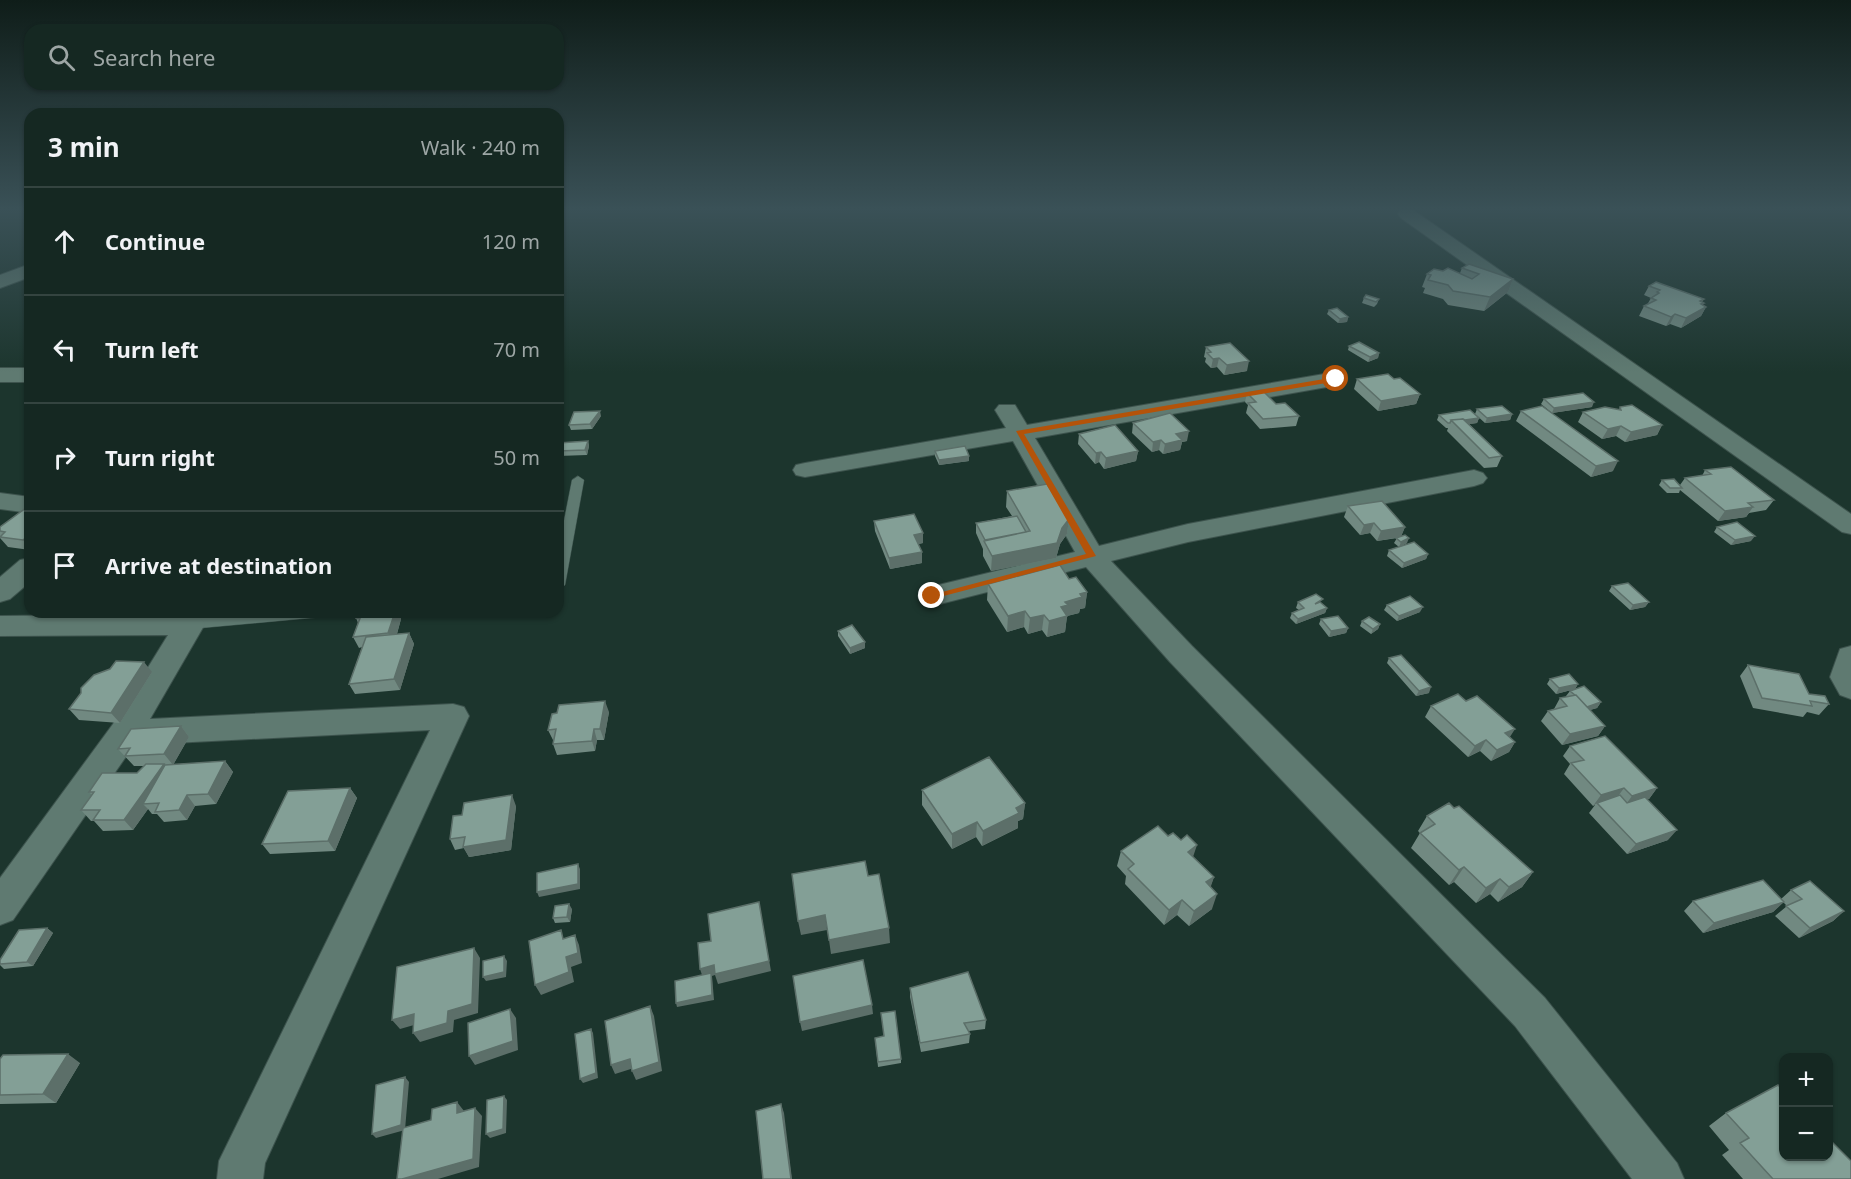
<!DOCTYPE html>
<html lang="en">
<head>
<meta charset="utf-8">
<style>
	body { margin:0; font-family:"Noto Sans",sans-serif; background:#1e302a; color:#f1f3f6 }
	.controls { position:absolute; right:18px; bottom:18px; display:grid; overflow:hidden; border-radius:12px; box-shadow:0 2px 4px #0004 }
	.controls button { width:54px; height:54px; display:grid; place-items:center; padding:0; border:0; border-bottom:2px solid #344440; background:#152822; color:#f1f3f6; font:30px sans-serif }
	.stop { position:absolute; width:18px; height:18px; margin:-14px; border:4px solid #b45309; border-radius:50%; background:#fff }
	.stop.end { background:#b45309; border-color:#fff; box-shadow:0 2px 6px #0008 }
	.list { margin:0; padding:0; list-style:none }
	h2 { display:flex; justify-content:space-between; align-items:center; height:78px; margin:0; padding:0 24px; font-size:26px }
	h2 small { font-size:20px; font-weight:400; color:#9da6a5 }
	.list li { display:grid; grid-template-columns:39px 1fr auto; gap:18px; align-items:center; box-sizing:border-box; height:108px; padding:0 24px; border-top:2px solid #344440 }
	.list b { display:block; font-size:22px; white-space:nowrap }
	.list em { font-size:20px; font-style:normal; color:#9da6a5 }
	.icon { flex:none; width:33px; height:33px; fill:none; stroke:currentColor; stroke-width:2; stroke-linecap:round; stroke-linejoin:round }
	.map { position:relative; flex:none; width:1851px; height:1179px; overflow:hidden }
	.search { position:absolute; background:#152822; box-shadow:0 2px 4px #0004; left:24px; top:24px; width:540px; height:66px; display:flex; align-items:center; gap:15px; box-sizing:border-box; padding:0 21px; border-radius:18px; color:#9da6a5; font-size:22px }
	.panel { position:absolute; background:#152822; box-shadow:0 2px 4px #0004; left:24px; top:108px; width:540px; height:510px; border-radius:18px }
	.map>svg:first-child { display:block }
	.lines { fill:none; stroke-linecap:round; stroke-linejoin:round }
	.lane-casing { stroke:#3d534d; stroke-width:1 }
	.street-casing { stroke:#3d534d; stroke-width:2 }
	.lane { fill:#5f7a71; fill-rule:evenodd }
	.street { fill:#5f7a71; fill-rule:evenodd }
	.wall { fill:#718981 }
	.shaded-wall { fill:#5c6f69 }
	.building { fill:#839f96; stroke:#5c6f69; stroke-width:1.5 }
	.route { fill:#b45309 }
</style>
</head>
<body>
<div class="map">
<svg width="1851" height="1179" viewBox="0 0 1851 1179">
	<rect width="100%" height="100%" fill="#1c352d"/>
	<g class="lines">
		<!-- lane casing -->
		<g class="lane-casing">
			<path id="lane" d="M578,476l6,4 -19,105 -7,5v-39l14,-71z
				M268,612h60l-7,5 -131,12 -7,-5 7,-5z"/>
		</g>
		<!-- street casing -->
		<g class="street-casing">
			<path id="street" d="M1407,209l6,1 438,304v20l-9,-2 -441,-314 -3,-4 3,-4z
				M30,264v13l-30,11v-13z
				M0,368h30v14h-30z
				M1336,372l8,2 3,5 -3,5 -309,54 64,108 89,-22 286,-54 9,3 4,5 -4,5 -9,3 -286,56 -77,19 81,85 353,352 132,165 7,16h-52l-117,-153 -345,-364 -84,-95 -154,39 -10,-3 -4,-7 4,-7 153,-37 -62,-111 -208,36 -9,-2 -3,-5 3,-5 9,-2 201,-35 -11,-18 4,-5h16l12,20z
				M0,493l30,4v16l-30,-4z
				M30,558v24l-20,17 -10,3v-25l20,-17z
				M190,614l10,3 5,7 -55,95 303,-15 11,3 5,9 -204,447 -2,16h-46l2,-18 211,-431 -296,15 -121,175 -13,5v-47l113,-154 55,-89 -168,1v-20z
				M1851,646v53l-11,-4 -10,-18 10,-28z"/>
		</g>
		<!-- lane -->
		<use href="#lane" class="lane"/>
		<!-- street -->
		<use href="#street" class="street"/>
	</g>
	<!-- wall -->
	<path class="wall" d="M1462,268l51,11 -5,13 -24,19 -36,-6 -5,-6 -20,-6 2,-5 -3,-1 5,-13 16,-3 17,2z
		M1649,286l55,13 -2,3v3l4,2 -5,9 -20,12 -11,-4 -4,2 -27,-10 5,-10 3,-1 4,-7 -7,-3z
		M1364,298l15,1 -2,5 -3,3 -12,-4z
		M1329,310l19,7 -1,5 -9,1 -11,-9z
		M1349,346l30,7 -1,5 -10,4 -20,-12z
		M1206,347l41,24 -23,4 -7,-8 -6,1 -6,-6 1,-4 -2,-1z
		M1357,379l63,15 -4,10 -38,7 -24,-22z
		M1247,393l29,11 23,12 -3,10 -36,3 -14,-16 2,-8 -3,-3z
		M1544,399l48,8 -40,6 -11,-9z
		M1620,407l42,18 -5,10 -32,7 -9,-6 -14,3 -24,-17 5,-10 36,-2z
		M1477,409l35,5 -2,6 -25,3 -10,-9z
		M1521,411l92,60 -22,6 -75,-56z
		M1439,415l40,3 -2,5 -8,1 33,32 -5,11 -13,1 -37,-37 1,-3h-2l-9,-8z
		M601,416l-9,13 -21,1 -2,-5z
		M1133,423l54,18 -5,1 -2,8 -17,4 -4,-4 -7,2 -20,-19z
		M1079,434l59,17 -2,10 -32,8 -5,-7 -4,2 -17,-20z
		M588,441l1,5 -2,9 -29,1v-13z
		M935,451l34,5v5l-30,4 -4,-9z
		M1705,470l69,30 -8,10 -17,3 -3,4 -28,4 -38,-31 -1,3h-12l-8,-8 3,-5 18,5 5,-7 17,-2z
		M1007,491l62,28 -2,15 -7,10 -4,14 -65,13 -8,-15v-7l-7,-16v-10l36,-7 -6,-9z
		M30,505v45l-22,-3 -8,-9v-11z
		M1348,506l57,21 -4,9 6,7 -8,4 -5,-4 3,-5 -20,3 -7,-8 -10,2 -16,-18z
		M874,521l49,22 -5,1 4,19 -32,6 -15,-38z
		M1717,527l34,14 -20,4 -17,-13z
		M1389,550l39,4 -2,5 -24,9 -15,-12z
		M1069,579l18,13 -2,16 -5,1 -1,4 -12,3 -2,16 -18,5 -5,-7 -14,4 -4,-7 -17,5 -20,-32 1,-16z
		M1612,586l37,16 -4,5 -15,3 -21,-19z
		M1298,602l23,1 6,5 -2,5 -29,11 -6,-6 2,-5 7,-3 -3,-2z
		M1387,605l33,7 -23,9 -13,-11z
		M356,612h42l3,7 -4,15 12,-1 5,11 -14,46 -45,4 -6,-10 13,-37 -3,1 -6,-11 5,-14 -2,-5z
		M1321,619l27,9 -2,5 -17,4 -10,-13z
		M1362,621l18,3 -2,5 -7,5 -11,-8z
		M838,631l27,11v6l-15,6 -12,-18z
		M1389,658l40,35 -13,3 -29,-33z
		M1748,665l61,29 20,10 -10,11 -12,-3 -4,5 -50,-9 -13,-32z
		M152,672l-32,51 -41,-3 -10,-11z
		M1550,679l28,5 -3,5 -19,5 -9,-10z
		M1570,691l31,11 -4,6 -7,2 15,16 -7,10 -36,9 -21,-24 7,-10 6,-2 6,-11 7,-1 -1,-1z
		M1431,706l79,31 5,5 -6,10 -18,9 -11,-10 -12,6 -43,-40z
		M609,712l-5,28h-7l-2,11 -38,4 -4,-11 1,-4h-1l-5,-10z
		M181,726l8,11 -16,28h-8v1l60,-5 8,11 -17,32 -21,2 -8,14 -23,2 -7,-8h-5l-4,-5 -15,21 -30,1 -9,-10h-3l-10,-11 11,-15 -3,-3 48,-19 7,-7h-10l-16,-17z
		M1570,746l87,42 -8,11h-2l21,41 -41,14 -38,-41 6,-8 -2,1 -29,-32 6,-10 -7,-8z
		M350,788l7,10 -22,53 -65,3 -8,-10z
		M922,790l103,13 -2,16 -5,2v7l-36,18 -6,-9 -24,12 -30,-44z
		M516,806l-5,44 -42,7 -5,-9 -9,2 -5,-11z
		M1427,816l106,56 -11,15 -24,15 -8,-8 -14,9 -22,-21 -5,3 -38,-37 9,-15 -2,-2z
		M1168,836l25,21 21,20 -4,10 2,22 -23,17 -12,-11 -13,10 -39,-41 1,-8 -9,-10 4,-15z
		M1791,890l53,21 -11,10 -34,17 -24,-22 12,-10 -4,-4 -10,10 -70,21 -19,-22 9,-10 88,-2z
		M572,909l-2,13 -15,1 -2,-5z
		M47,928l6,5 -20,33 -29,3 -4,-4v-5z
		M910,988l76,32 -1,9 -16,2 1,3 -1,9 -48,9 -11,-55z
		M883,1036l18,23v4l-23,4 -3,-29z
		M0,1059l80,4 -24,40 -56,1z
		M1726,1113l125,66h-108l-21,-24 7,-5 -20,-24z"/>
	<!-- shaded-wall -->
	<path class="shaded-wall" d="M1513,279l-5,13 -24,19 6,-14z
		M1704,303l-5,7 7,-3 -5,9 -20,12 5,-10z
		M1675,314l-5,10 -4,2 5,-9z
		M1348,317l-1,5 -9,1 2,-4z
		M1379,353l-1,5 -10,4 2,-5z
		M1219,358l-2,9 -6,1 2,-9z
		M1249,361l-2,10 -23,4 3,-10z
		M1420,394l-4,10 -38,7 3,-10z
		M1594,402l-2,5 -40,6 2,-5z
		M600,411l1,5 -9,13 -2,-5z
		M1512,414l-2,6 -25,3 2,-5z
		M1479,418l-2,5 -20,3 -4,-4z
		M1662,425l-5,10 -32,7 6,-10z
		M1621,426l-5,10 -14,3 6,-10z
		M1189,431l-2,10 -5,1 -2,8 -17,4 2,-10 11,-10z
		M1161,440l-2,10 -7,2 1,-10z
		M588,441l1,5 -2,9 -2,-5z
		M1138,451l-2,10 -32,8 2,-11z
		M1101,452l-2,10 -4,2 1,-11z
		M969,456v5l-30,4v-5z
		M1618,461l-5,10 -22,6 5,-11z
		M1753,507l-7,10 -28,4 7,-10z
		M1069,519l-2,15 -7,10 -4,14 -65,13 1,-15 70,-28z
		M1374,523l-4,10 -10,2 4,-10z
		M1405,527l-4,10 -24,4 4,-10z
		M923,533v10l-9,2v-10z
		M30,534v15l-7,-9z
		M1755,536l-4,5 -20,4 4,-5z
		M1409,538l-2,5 -8,4 2,-5z
		M922,552v11l-32,6 -1,-11z
		M1428,554l-2,5 -24,9 2,-5z
		M1087,592l-2,16 -5,1 -1,4 -12,3 -2,16 -18,5 2,-16 16,-19 15,-8z
		M1649,602l-4,5 -15,3 3,-5z
		M1423,607l-3,5 -23,9 2,-5z
		M1327,608l-2,5 -29,11 2,-5z
		M1025,611l-1,16 -17,5 1,-16z
		M395,612h3l3,7 -7,25 -6,-11z
		M1044,615l-2,15 -14,4 2,-16z
		M1380,624l-2,5 -7,5 2,-5z
		M1348,628l-2,5 -17,4 2,-6z
		M409,633l5,11 -14,46 -6,-11z
		M865,642v6l-15,6v-6z
		M144,662l8,10 -32,51 -9,-10z
		M1578,684l-3,5 -19,5 3,-6z
		M1431,687l-2,6 -13,3 3,-5z
		M605,701l4,11 -5,28 -4,-11z
		M1601,702l-4,6 -14,4 4,-5z
		M181,726l8,11 -16,28 -9,-11z
		M1605,726l-7,10 -36,9 8,-11z
		M594,729l3,11 -2,11 -3,-10z
		M1515,729l-7,11 -3,-7z
		M1486,740l-6,11 -12,6 7,-11z
		M1515,742l-6,10 -18,9 6,-11z
		M225,761l8,11 -17,32 -8,-10z
		M164,764l8,10 -29,30 5,5 -15,21 -9,-10z
		M350,788l7,10 -22,53 -7,-10z
		M1624,788l-8,11 -19,4 -4,3 8,-11z
		M1657,788l-8,11 -25,8 8,-11z
		M187,795l8,11 -8,14 -8,-10z
		M512,795l4,11 -5,44 -42,7 -6,-10z
		M1025,803l-2,16 -5,2v7l-36,18 1,-15 33,-23z
		M977,822l-1,15 -24,12v-15z
		M1677,830l-9,10 -41,14 9,-10z
		M1197,845l-5,15 -4,-8z
		M578,864l2,5v20l-41,8 -2,-5z
		M1464,867l-10,15 -5,3 10,-15z
		M1533,872l-11,15 -24,15 11,-15z
		M1214,877l-5,15 -3,-10z
		M1500,879l-10,15 -14,9 10,-15z
		M1217,894l-5,15 -23,17 5,-15z
		M1182,900l-5,15 -13,10 5,-15z
		M759,902l12,69 -53,13 -3,-9 -3,1 2,24 -37,7 -1,-4 27,-25 -3,-9z
		M1784,902l-11,10 -70,21 11,-10z
		M569,904l3,5 -2,13 -3,-5z
		M1844,911l-11,10 -34,17 11,-10z
		M825,915l2,15 -26,5 -3,-14z
		M47,928l6,5 -20,33 -6,-4z
		M889,928l1,15 -59,11 -2,-14z
		M575,935l4,10 3,18 -11,4 3,15 -33,13 -6,-10 31,-28z
		M474,948l6,10 -2,55 -24,7 -1,12 -33,10 -7,-9 35,-22z
		M504,956l3,5 -1,16 -20,4 -3,-4z
		M872,1005l1,9 -71,17 -2,-9z
		M650,1006l4,10 8,55 -26,9 -4,-9z
		M510,1009l6,9 2,32 -43,15 -6,-9z
		M414,1014l7,9 -21,6 -8,-9z
		M591,1029l2,4 5,45 -15,5 -3,-4z
		M68,1054l12,9 -24,40 -13,-9z
		M630,1059l4,9 -19,6 -4,-9z
		M405,1077l4,5 -4,48 -29,8 -4,-4z
		M504,1096l3,4 -1,33 -16,5 -4,-4z
		M457,1102l7,9 -7,2z
		M781,1104l3,9 8,66h-1z
		M475,1108l7,8 -3,51 -41,12h-36z"/>
	<!-- building -->
	<path class="building" d="M1469,264l44,15 -23,18 -37,-6 -5,-6 -20,-5 3,-5 -4,-1 7,-5 9,2 5,-3 24,11 7,-5 -17,-6z
		M1656,282l48,17 -4,2 4,2 -3,1 5,3 -20,11 -11,-4 -4,3 -27,-11 12,-6 -5,-2 8,-5 -2,-1 3,-2 -11,-4z
		M1366,295l13,4 -3,3 -12,-4z
		M1337,308l11,9 -8,2 -11,-9z
		M1359,342l20,11 -9,4 -21,-11z
		M1230,343l19,18 -22,4 -8,-7 -6,1 -6,-6 4,-1 -5,-5z
		M1388,374l6,5 6,-1 20,16 -39,7 -24,-22z
		M1262,390l14,14 9,-1 14,13 -36,3 -15,-16 8,-1 -9,-9z
		M1583,393l11,9 -40,6 -10,-9z
		M1632,405l30,20 -31,7 -10,-6 -13,3 -25,-17 22,-5 16,3 -1,-3z
		M1502,406l10,8 -25,4 -10,-9z
		M1542,406l76,55 -22,5 -75,-55z
		M1470,410l9,8 -14,2 -2,-1 -12,1 -1,3h-2l-9,-8z
		M600,411l-10,13 -21,1 5,-13z
		M1170,413l19,18 -13,3 6,6 -17,4 -4,-4 -8,2 -20,-19z
		M1463,419l39,37 -13,2 -38,-38z
		M1115,425l23,26 -32,7 -5,-6 -5,1 -17,-19z
		M588,441l-3,9 -27,1v-8z
		M965,446l4,10 -30,4 -4,-9z
		M1731,467l43,33 -26,3 5,4 -28,4 -40,-33 26,-4 -6,-4z
		M1674,479l8,9h-12l-8,-8z
		M1047,484l22,35 -7,9 -5,15 -65,13 -8,-15 46,-10 -23,-40z
		M1382,501l23,26 -24,4 -7,-8 -10,2 -16,-19z
		M30,505v29l-7,6 -23,-3 5,-5 -5,-1v-4z
		M914,514l9,19 -9,2 8,17 -33,6 -15,-37z
		M1017,516l9,16 -41,8 -9,-17z
		M1737,522l18,14 -20,4 -18,-13z
		M1405,535l4,3 -8,4 -5,-4z
		M1414,542l14,12 -24,9 -15,-13z
		M1060,565l9,14 7,-2 11,15 -7,2 2,3 -17,5 3,3 -7,2 6,9 -18,5 -5,-6 -14,3 -5,-7 -17,5 -20,-32z
		M1628,583l21,19 -16,3 -21,-19z
		M1316,594l7,5 -8,5 5,-2 7,6 -29,11 -6,-6 12,-5 -6,-6z
		M1410,596l13,11 -24,9 -12,-11z
		M356,612h11l-5,1 -1,4 -5,1z
		M367,612h28l-7,21 -35,4 9,-24z
		M1338,616l10,12 -17,3 -10,-12z
		M1369,617l11,7 -7,5 -11,-8z
		M852,625l13,17 -15,6 -12,-17z
		M409,633l-15,46 -45,5 17,-47z
		M1401,655l30,32 -12,4 -30,-33z
		M116,661l28,1 -33,51 -42,-4 12,-16v-5l13,-13 16,-6z
		M1748,665l51,9 10,20 16,2 4,8 -19,-3 2,5 -50,-8z
		M1569,674l9,10 -19,4 -9,-9z
		M1584,686l17,16 -14,5 -11,-12h-1l-5,-4z
		M1458,694l8,7 11,-5 38,33 -10,4 10,9 -18,8 -11,-10 -11,6 -44,-40z
		M1576,695l29,31 -35,8 -22,-23 19,-5 -7,-8z
		M605,701l-5,28h-6l-2,12 -39,3 3,-15 -8,1 4,-16 5,-1 2,-8z
		M181,726l-17,28 -39,2 5,-8 -12,1 13,-20z
		M1605,736l52,52 -25,8 -8,-8 -23,7 -30,-32 13,-3 -14,-14z
		M989,757l36,46 -9,5 3,5 -36,18 -6,-9 -25,12 -30,-44z
		M225,761l-17,33 -21,1 -8,15 -24,2 4,-9 -16,1 22,-39z
		M146,764h18l-40,56h-31l7,-10h-19l13,-18h-5l13,-19h35z
		M350,788l-22,53 -66,3 26,-53z
		M512,795l-6,45 -43,7 2,-10 -15,2 3,-23 9,-1 2,-12z
		M1620,795l7,8 18,-6 32,33 -41,14 -39,-41z
		M1449,803l5,5 5,-2 74,66 -24,15 -9,-8 -14,9 -22,-21 -5,3 -39,-37 15,-9 -8,-8z
		M1158,826l10,10 5,-3 8,7 6,-5 10,10 -9,7 26,25 -8,5 11,12 -23,17 -12,-11 -13,10 -41,-41 6,-5 -13,-13z
		M865,861l3,15 11,-2 10,54 -60,12 -4,-25 -27,6 -6,-47z
		M578,864v20l-41,8v-19z
		M1763,880l21,22 -70,21 -21,-22z
		M1810,881l34,30 -34,17 -24,-22 16,-7 -11,-9z
		M759,902l10,59 -54,13 -1,-9 -14,4 -2,-26 13,-2 -3,-27z
		M569,904l-2,13 -14,1 2,-12z
		M47,928l-20,34 -27,2v-4l19,-30z
		M561,930l2,9 12,-4 3,18 -12,4 3,15 -34,13 -6,-44z
		M474,948l-2,56 -24,7 -1,12 -34,10 1,-19 -22,6 5,-53z
		M504,956v16l-21,5v-16z
		M863,960l9,45 -72,17 -7,-46z
		M968,972l18,48 -22,3 6,11 -50,9 -10,-55z
		M711,973l1,22 -36,8 -1,-22z
		M650,1006l9,56 -27,9 -2,-12 -19,6 -6,-44z
		M510,1009l3,32 -44,15 -1,-33z
		M895,1011l6,48 -23,3 -3,-24 9,-2 -3,-23z
		M591,1029l5,44 -16,6 -5,-45z
		M68,1054l-25,40 -43,1v-36l3,-4z
		M405,1077l-4,48 -29,9 4,-49z
		M1778,1085l6,6v65h44v-18l23,23v18h-78l-33,-36 9,-5 -23,-25z
		M504,1096l-1,33 -17,5 1,-34z
		M457,1102v11l18,-5 -2,51 -71,20h-5l6,-51 28,-8 1,-11z
		M781,1104l10,75h-28l-7,-68z"/>
	<!-- sky -->
	<linearGradient id="sky" x2="0" y2="1"><stop stop-color="#0f1d19"/><stop offset="0.56" stop-color="#3a5157"/><stop offset="1" stop-color="#3a5157" stop-opacity="0"/></linearGradient>
	<rect width="1851" height="373" fill="url(#sky)"/>
	<!-- route -->
	<path class="route" d="M1336,377l2,4 -314,53 72,122 -164,43 -5,-3 159,-42 -70,-123z"/>
</svg>
<div class="controls">
<button>+</button>
<button>−</button>
</div>
<div class="stop" style="left:1336px;top:379px"></div>
<div class="stop end" style="left:932px;top:596px"></div>
<div class="search"><svg class="icon" aria-label="search" viewBox="0 0 24 24"><circle cx="10" cy="10" r="6"/><path d="M15 15l6 6"/></svg>Search here</div>
<section class="panel">
<h2>3 min<small>Walk · 240 m</small></h2>
<ul class="list">
<li><svg class="icon" aria-label="ahead" viewBox="0 0 24 24"><path d="M12 20V5M6 11l6-6 6 6"/></svg><div><b>Continue</b></div><em>120 m</em></li>
<li><svg class="icon" aria-label="left" viewBox="0 0 24 24"><path d="M17 20v-9H6M10 6l-5 5 5 5"/></svg><div><b>Turn left</b></div><em>70 m</em></li>
<li><svg class="icon" aria-label="right" viewBox="0 0 24 24"><path d="M7 20v-9h11M14 6l5 5-5 5"/></svg><div><b>Turn right</b></div><em>50 m</em></li>
<li><svg class="icon" aria-label="arrive" viewBox="0 0 24 24"><path d="M6 21V4h12l-3 4 3 4H6"/></svg><div><b>Arrive at destination</b></div></li>
</ul>
</section>
</div>
</body>
</html>
